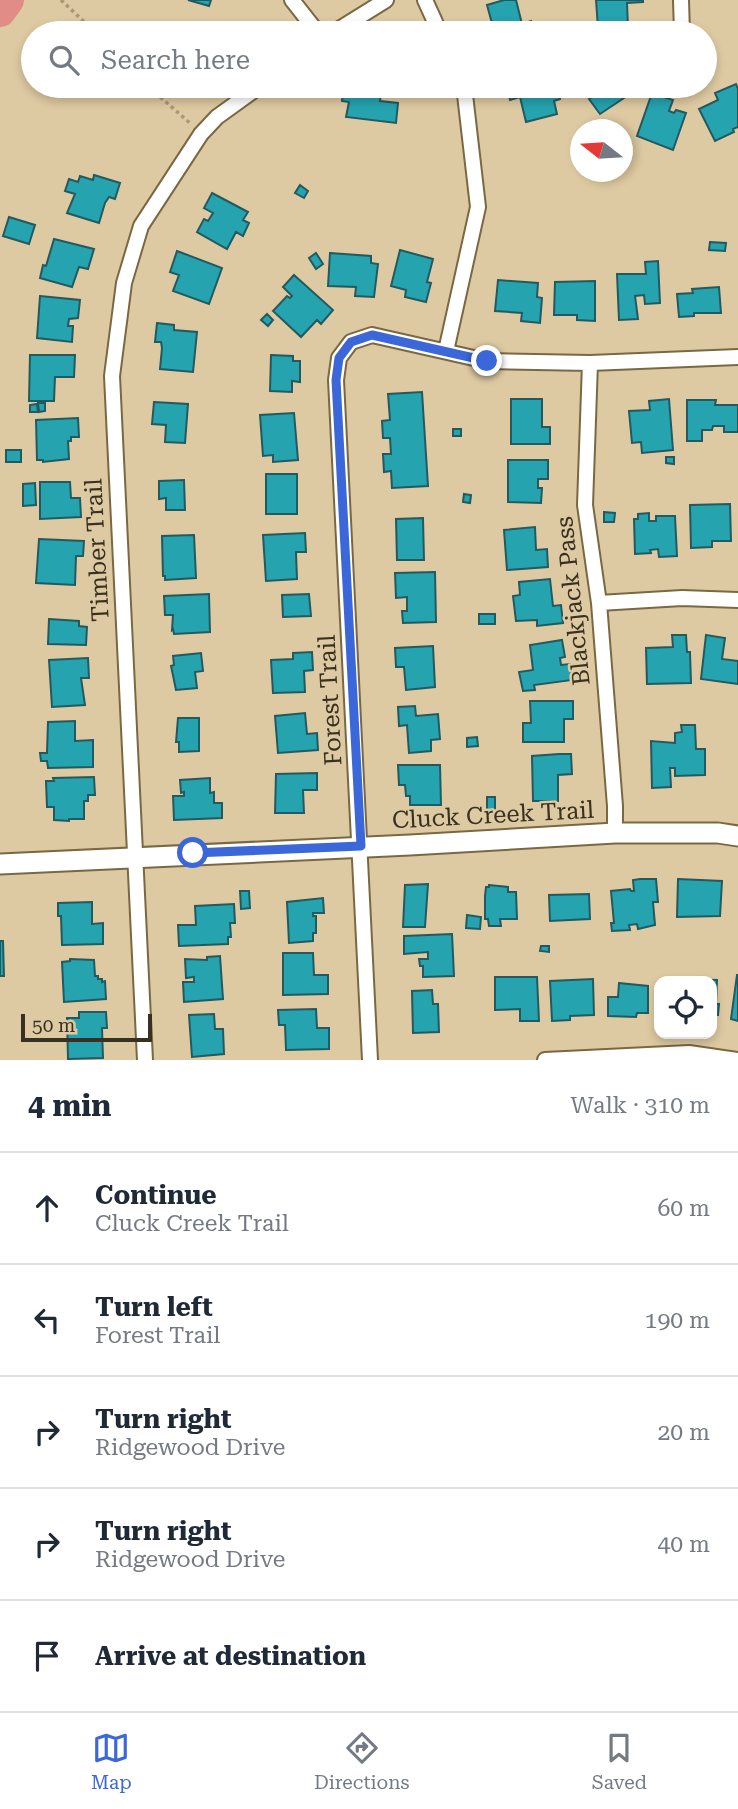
<!DOCTYPE html>
<html lang="en">
<head>
<meta charset="utf-8">
<style>
	body { margin:0; font-family:"Roboto Serif",serif; background:#f6f6f7; color:#1f2937 }
	.controls { position:absolute; right:21px; bottom:21px; display:grid; overflow:hidden; border-radius:14px; box-shadow:0 4px 10px #0003 }
	.controls button { width:63px; height:63px; display:grid; place-items:center; padding:0; border:0; border-bottom:2px solid #e0e1e3; background:#fff; color:#1f2937; font:35px sans-serif }
	.compass { position:absolute; left:570px; top:119px; width:63px; height:63px; border-radius:50%; background:#fff; box-shadow:0 4px 10px #0003; rotate:287deg }
	.scale { position:absolute; left:21px; bottom:18px; width:131px; box-sizing:border-box; padding-left:7px; border:4px solid #383020; border-top:0; font-size:19px; line-height:24px; white-space:nowrap; color:#383020; -webkit-text-stroke:5px #decaa2; paint-order:stroke }
	.stop { position:absolute; width:21px; height:21px; margin:-16px; border:5px solid #3b67d8; border-radius:50%; background:#fff }
	.stop.end { background:#3b67d8; border-color:#fff; box-shadow:0 2px 7px #0008 }
	.list { margin:0; padding:0; list-style:none }
	h2 { display:flex; justify-content:space-between; align-items:center; height:91px; margin:0; padding:0 28px; font-size:30px }
	h2 small { font-size:23px; font-weight:400; color:#747a83 }
	.list li { display:grid; grid-template-columns:46px 1fr auto; gap:21px; align-items:center; box-sizing:border-box; height:112px; padding:0 28px; border-top:2px solid #e0e1e3 }
	.list b { display:block; font-size:26px; white-space:nowrap }
	.list p { margin:0; font-size:23px; white-space:nowrap; color:#747a83 }
	.list em { font-size:23px; font-style:normal; color:#747a83 }
	.icon { flex:none; width:38px; height:38px; fill:none; stroke:currentColor; stroke-width:2; stroke-linecap:round; stroke-linejoin:round }
	.map { position:relative; flex:none; width:738px; height:1060px; overflow:hidden }
	.search { position:absolute; background:#fff; box-shadow:0 4px 10px #0003; left:21px; right:21px; top:21px; height:77px; display:flex; align-items:center; gap:18px; box-sizing:border-box; padding:0 24px; border-radius:38px; color:#747a83; font-size:26px }
	.sheet { height:651px; background:#fff }
	nav { display:flex; justify-content:space-around; align-items:center; box-sizing:border-box; height:98px; border-top:2px solid #e0e1e3; background:#fff; font-size:19px; color:#747a83 }
	nav a { display:grid; justify-items:center; gap:4px }
	nav .on { color:#3b67d8 }
	.map>svg:first-child { display:block }
	.lines { fill:none; stroke-linecap:round; stroke-linejoin:round }
	.river { stroke:#e18c86; stroke-width:32 }
	.building { fill:#25a3af; stroke:#235a5f; stroke-width:2 }
	.street-casing { stroke:#7a6843; stroke-width:18 }
	.secondary-casing { stroke:#7a6843; stroke-width:23 }
	.path { stroke:#a99878; stroke-width:3.5; stroke-dasharray:3.5 3.5; stroke-linecap:butt }
	.street { stroke:#fff; stroke-width:14 }
	.secondary { stroke:#fff; stroke-width:19 }
	.route { stroke:#3b67d8; stroke-width:9 }
	.labels { text-anchor:middle; dominant-baseline:central; stroke-width:5; stroke-linejoin:round; paint-order:stroke }
	.street-label { font-size:24px; fill:#383020; stroke:#decaa2 }
</style>
</head>
<body>
<div class="map">
<svg width="738" height="1060" viewBox="0 0 738 1060">
	<rect width="100%" height="100%" fill="#decaa2"/>
	<g class="lines">
		<!-- river -->
		<path class="river" d="M0,11l8,-11"/>
	</g>
	<!-- building -->
	<path class="building" d="M188,0h23l-2,6z
		M504,0h12l6,24 9,-3 3,12h-50l-1,-3 10,-3 -6,-22z
		M596,0h47v2l-16,1 1,24 -30,1z
		M234,23l9,10h-21z
		M736,84l2,5v38l-5,2 1,3 -19,9 -16,-32 19,-9 -3,-7z
		M344,86l38,1 -2,14 18,2 -2,20 -50,-6 3,-15 -7,-1z
		M507,86h50l3,13 -6,2 3,13 -31,8 -6,-25 -10,3z
		M594,86h48l-42,28 -11,-15 10,-7z
		M652,93l21,7 -4,11 5,2 2,-3 10,3 -13,37 -36,-14z
		M94,175l26,8 -5,16 -6,-2 -4,6 -6,20 -32,-10 8,-19 -10,-3 4,-12 9,3 2,-6 13,4z
		M300,185l8,6 -4,7 -9,-5z
		M212,193l36,19 -5,8 6,3 -6,13 -7,-4 -9,17 -30,-17 7,-13 4,2 5,-8 -9,-5z
		M9,217l26,8 -6,19 -26,-8z
		M54,239l40,10 -6,20 -9,-2 -7,20 -32,-9 3,-13 3,1z
		M710,242l16,1 -1,8 -16,-1z
		M400,250l33,9 -6,23 4,1 -5,19 -21,-5 1,-7 -15,-4z
		M177,251l45,17 -13,36 -36,-13 6,-16 -9,-3z
		M316,253l7,11 -7,5 -7,-11z
		M330,253l41,3v7l7,1 -4,33 -19,-1 1,-9 -28,-1z
		M658,261l2,42 -15,1 -1,-9 -9,1 3,23 -19,1 -2,-46h29l-1,-12z
		M294,275l39,35 -12,14 -4,-4 -16,17 -28,-26 14,-15 3,2 2,-2 -9,-9z
		M498,280l40,3 -1,14 5,1 -2,25 -19,-2 1,-8 -27,-2z
		M595,281v40l-18,-1v-5h-23l1,-33z
		M719,287l2,26h-27v3l-15,1 -2,-23 16,-1 -1,-4z
		M40,296l40,4 -2,18 -9,1 -1,7h5l-1,16 -35,-4z
		M267,314l6,6 -5,6 -7,-6z
		M157,323l17,2v5l23,2 -4,40 -33,-3 2,-21 -1,-6h-6z
		M30,355h45l-1,22h-19l-1,24h-25z
		M271,355l22,1v5h7v21l-8,-1v11l-22,-1z
		M422,392l6,94 -36,2 -1,-17 -7,1 -1,-18h8l-1,-16h-7l-1,-17 8,-1 -2,-26z
		M511,399h31v28h8v17h-39z
		M669,399l4,51 -31,3 -1,-11 -9,1 -3,-32 21,-1 -1,-9z
		M687,400h29l-1,5h23v27h-14v-6h-11l-1,4h-10v11h-15z
		M154,402l34,2 -3,39 -20,-1 1,-17 -14,-1z
		M38,403h7v8l-6,1z
		M37,404l1,8h-8v-7z
		M294,413l4,47 -25,2v-7l-10,1 -3,-41z
		M78,418l1,19h-8v4h-3l1,18 -26,3v-2h-6l-1,-40z
		M453,429h8v7h-8z
		M6,450h15v12h-15z
		M666,457h8v7l-8,-1z
		M508,460h40v19h-10v9h4l-1,15 -33,-1z
		M266,474h31v40h-31z
		M184,480l1,30h-19v-12l-7,1v-18z
		M40,482h30l1,16h9l1,19 -41,2z
		M35,483l1,22 -13,1v-22z
		M464,494l7,1 -1,8 -7,-1z
		M730,504l1,37h-19v6l-21,1 -1,-43z
		M604,512l11,1 -1,9h-10z
		M649,513v8h7v-5h19l2,40 -18,1 -1,-8 -8,1 1,3 -16,1 -1,-35h4v-5z
		M423,518l1,42h-27l-1,-41z
		M535,527l1,23 11,-1 1,18 -41,3 -3,-40z
		M305,533l1,19h-10l1,27 -31,2 -3,-46z
		M194,535l2,43 -31,2v-4h-2l-1,-40z
		M39,539l45,2 -1,15h-7l-1,29 -39,-2z
		M435,572l1,50 -33,1 -1,-12h5v-14l-11,1 -1,-25z
		M550,579l3,27 8,-1 2,18 -26,3v-6l-21,1 -3,-25 7,-1 -1,-13z
		M209,594l1,38 -36,2 -1,-5 -1,1 1,-15h-8l-1,-19z
		M309,594l2,22 -28,1 -1,-22z
		M479,614h16v10h-16z
		M49,619l30,2v5l8,1 -1,18 -38,-1z
		M672,635h14l1,17h3l1,31 -44,1 -1,-36 27,-1z
		M706,635l19,3 -3,21 16,2v23l-37,-5z
		M562,640l3,17 -5,1 1,7 9,-1 2,16 -38,5 1,5 -12,1 -4,-19 14,-2 -3,-25z
		M433,646l2,41 -29,3 -2,-23h-8l-1,-19z
		M312,652l1,18 -9,1 1,21 -32,1 -2,-33 22,-1v-6z
		M201,653l2,18 -8,1 2,16 -21,2 -5,-24 3,-1 -1,-9z
		M88,658l1,20h-8l4,27 -33,2 -3,-47z
		M530,701h43v18h-9v23h-41v-19h8z
		M415,706l1,10 22,-2 2,25 -9,1v11l-22,2 -2,-28 -8,1 -1,-19z
		M305,713l2,21 10,-1 1,17 -40,3 -3,-37z
		M178,718h21v33l-20,1v-10h-3z
		M75,721v20l18,-1v27l-45,1 -1,-7h-6l-1,-8h7l1,-31z
		M681,725h14l1,24h9v26l-30,1v-8h-5l1,19 -19,1 -1,-47 24,2v-10l7,-1z
		M477,737l1,9 -11,1v-9z
		M559,754h12l1,20 -14,1v26h-25l-1,-45z
		M398,765h42l1,40h-31v-9h-4l-1,-11h-6z
		M317,773v17h-14l1,23h-29l1,-39z
		M94,777l1,18h-7v6h-4v18h-15v2l-15,-1v-13h-7l-1,-26h8l-1,-3z
		M210,778v15l4,-1v11h8v15l-48,2 -1,-24h11v-4l-3,1 -1,-13z
		M487,797h8v13h-8z
		M640,879h16l2,23h-5l2,23 -17,4 -1,-5 -8,1 1,5 -18,1 -1,-8h3l-3,-32 19,-2 1,2h3l-1,-11z
		M678,879l44,2 -2,35 -43,1z
		M428,884l-3,43h-22l2,-42z
		M489,885l19,2v5h8l1,27h-17l1,7h-12l-1,-7h-3v-23l1,-9h3z
		M240,891h9l1,17 -9,1z
		M589,894l1,25 -40,2 -1,-26z
		M323,898l1,15h-11v3h3v17h-3v8l-24,2 -2,-41z
		M92,902v22l11,-1v21l-41,1 -1,-29h-3v-13z
		M234,904l1,19h-5l1,14h-3v7l-49,2 -1,-21h18l-1,-19z
		M467,915l14,2 -1,12 -14,-1z
		M452,934l2,42 -31,1v-11h-3l-1,-7h9v-7l-24,2v-18z
		M0,941h3l1,35h-4z
		M541,946h8v6l-9,-1z
		M283,953h30l1,22h14v19l-45,1z
		M220,956l3,43 -39,3 -1,-20h11v-5l-8,1 -1,-19 22,1v-3z
		M70,959l24,1 1,16h3v3h4v3l3,-1 1,18 -42,3 -2,-40 8,-1z
		M737,975h1v46l-7,-2z
		M495,977h42l2,44h-19v-12l-25,1z
		M593,979l1,36 -24,1v4l-18,1 -2,-40z
		M677,979l40,1 -1,24h3l-1,11h-6v-34h-35z
		M619,983l29,3v27h-11l-1,4 -28,-1v-19h10z
		M432,990l1,14h5l1,28 -26,1 -1,-42z
		M316,1009l1,19h12v21l-43,1 -1,-25h-6l-1,-15z
		M79,1012h27l1,16h-5l1,30 -35,1 -1,-41h12z
		M214,1014l1,15h8l1,25 -32,3 -3,-42z"/>
	<g class="lines">
		<!-- street casing -->
		<g class="street-casing">
			<path id="street" d="M292,0l26,33
				M425,0l15,33
				M681,0l1,33
				M333,33l53,-33
				M446,351l32,-144 -14,-121
				M590,363l-5,142 14,98 16,203v27
				M599,603l83,-5 56,2
				M145,1060l-33,-684 12,-93 17,-57 60,-92 16,-17 43,-31
				M370,1060l-34,-680 3,-22 12,-16 21,-7 115,26 103,2 148,-6
				M545,1060l144,-7 49,7"/>
		</g>
		<!-- secondary casing -->
		<g class="secondary-casing">
			<path id="secondary" d="M0,864l410,-19 205,-12h103l20,3"/>
		</g>
		<!-- path -->
		<path class="path" d="M61,0l35,33
			M152,86l6,9 33,29"/>
		<!-- street -->
		<use href="#street" class="street"/>
		<!-- secondary -->
		<use href="#secondary" class="secondary"/>
	</g>
	<g class="lines">
		<!-- route -->
		<path class="route" d="M193,853l168,-7 -25,-466 3,-22 12,-16 21,-7 115,26"/>
	</g>
	<g class="labels">
		<!-- street labels -->
		<g class="street-label">
			<text transform="translate(97 550) rotate(-93)">Timber Trail</text>
			<text transform="translate(573 601) rotate(-96)">Blackjack Pass</text>
			<text transform="translate(330 700) rotate(-93)">Forest Trail</text>
			<text transform="translate(493 815) rotate(-3)">Cluck Creek Trail</text>
		</g>
	</g>
</svg>
<div class="controls">
<button><svg class="icon" aria-label="locate" viewBox="0 0 24 24"><circle cx="12" cy="12" r="6"/><path d="M12 2v4M12 18v4M2 12h4M18 12h4"/></svg></button>
</div>
<svg class="compass" viewBox="-18 -18 36 36"><path d="M0-13l5 13h-10z" fill="#e53935"/><path d="M0 13l5-13h-10z" fill="#747a83"/></svg>
<div class="scale">50 m</div>
<div class="stop" style="left:193px;top:853px"></div>
<div class="stop end" style="left:487px;top:361px"></div>
<div class="search"><svg class="icon" aria-label="search" viewBox="0 0 24 24"><circle cx="10" cy="10" r="6"/><path d="M15 15l6 6"/></svg>Search here</div>
</div>
<section class="sheet">
<h2>4 min<small>Walk · 310 m</small></h2>
<ul class="list">
<li><svg class="icon" aria-label="ahead" viewBox="0 0 24 24"><path d="M12 20V5M6 11l6-6 6 6"/></svg><div><b>Continue</b><p>Cluck Creek Trail</p></div><em>60 m</em></li>
<li><svg class="icon" aria-label="left" viewBox="0 0 24 24"><path d="M17 20v-9H6M10 6l-5 5 5 5"/></svg><div><b>Turn left</b><p>Forest Trail</p></div><em>190 m</em></li>
<li><svg class="icon" aria-label="right" viewBox="0 0 24 24"><path d="M7 20v-9h11M14 6l5 5-5 5"/></svg><div><b>Turn right</b><p>Ridgewood Drive</p></div><em>20 m</em></li>
<li><svg class="icon" aria-label="right" viewBox="0 0 24 24"><path d="M7 20v-9h11M14 6l5 5-5 5"/></svg><div><b>Turn right</b><p>Ridgewood Drive</p></div><em>40 m</em></li>
<li><svg class="icon" aria-label="arrive" viewBox="0 0 24 24"><path d="M6 21V4h12l-3 4 3 4H6"/></svg><div><b>Arrive at destination</b></div></li>
</ul>
</section>
<nav>
<a class="on"><svg class="icon" aria-label="map" viewBox="0 0 24 24"><path d="M3 6l6-2 6 2 6-2v14l-6 2-6-2-6 2zM9 4v14M15 6v14"/></svg>Map</a>
<a><svg class="icon" aria-label="directions" viewBox="0 0 24 24"><path d="M12 3l9 9-9 9-9-9zM9 14v-3h6M13 9l2 2-2 2"/></svg>Directions</a>
<a><svg class="icon" aria-label="saved" viewBox="0 0 24 24"><path d="M7 4h10v16l-5-4-5 4z"/></svg>Saved</a>
</nav>
</body>
</html>
